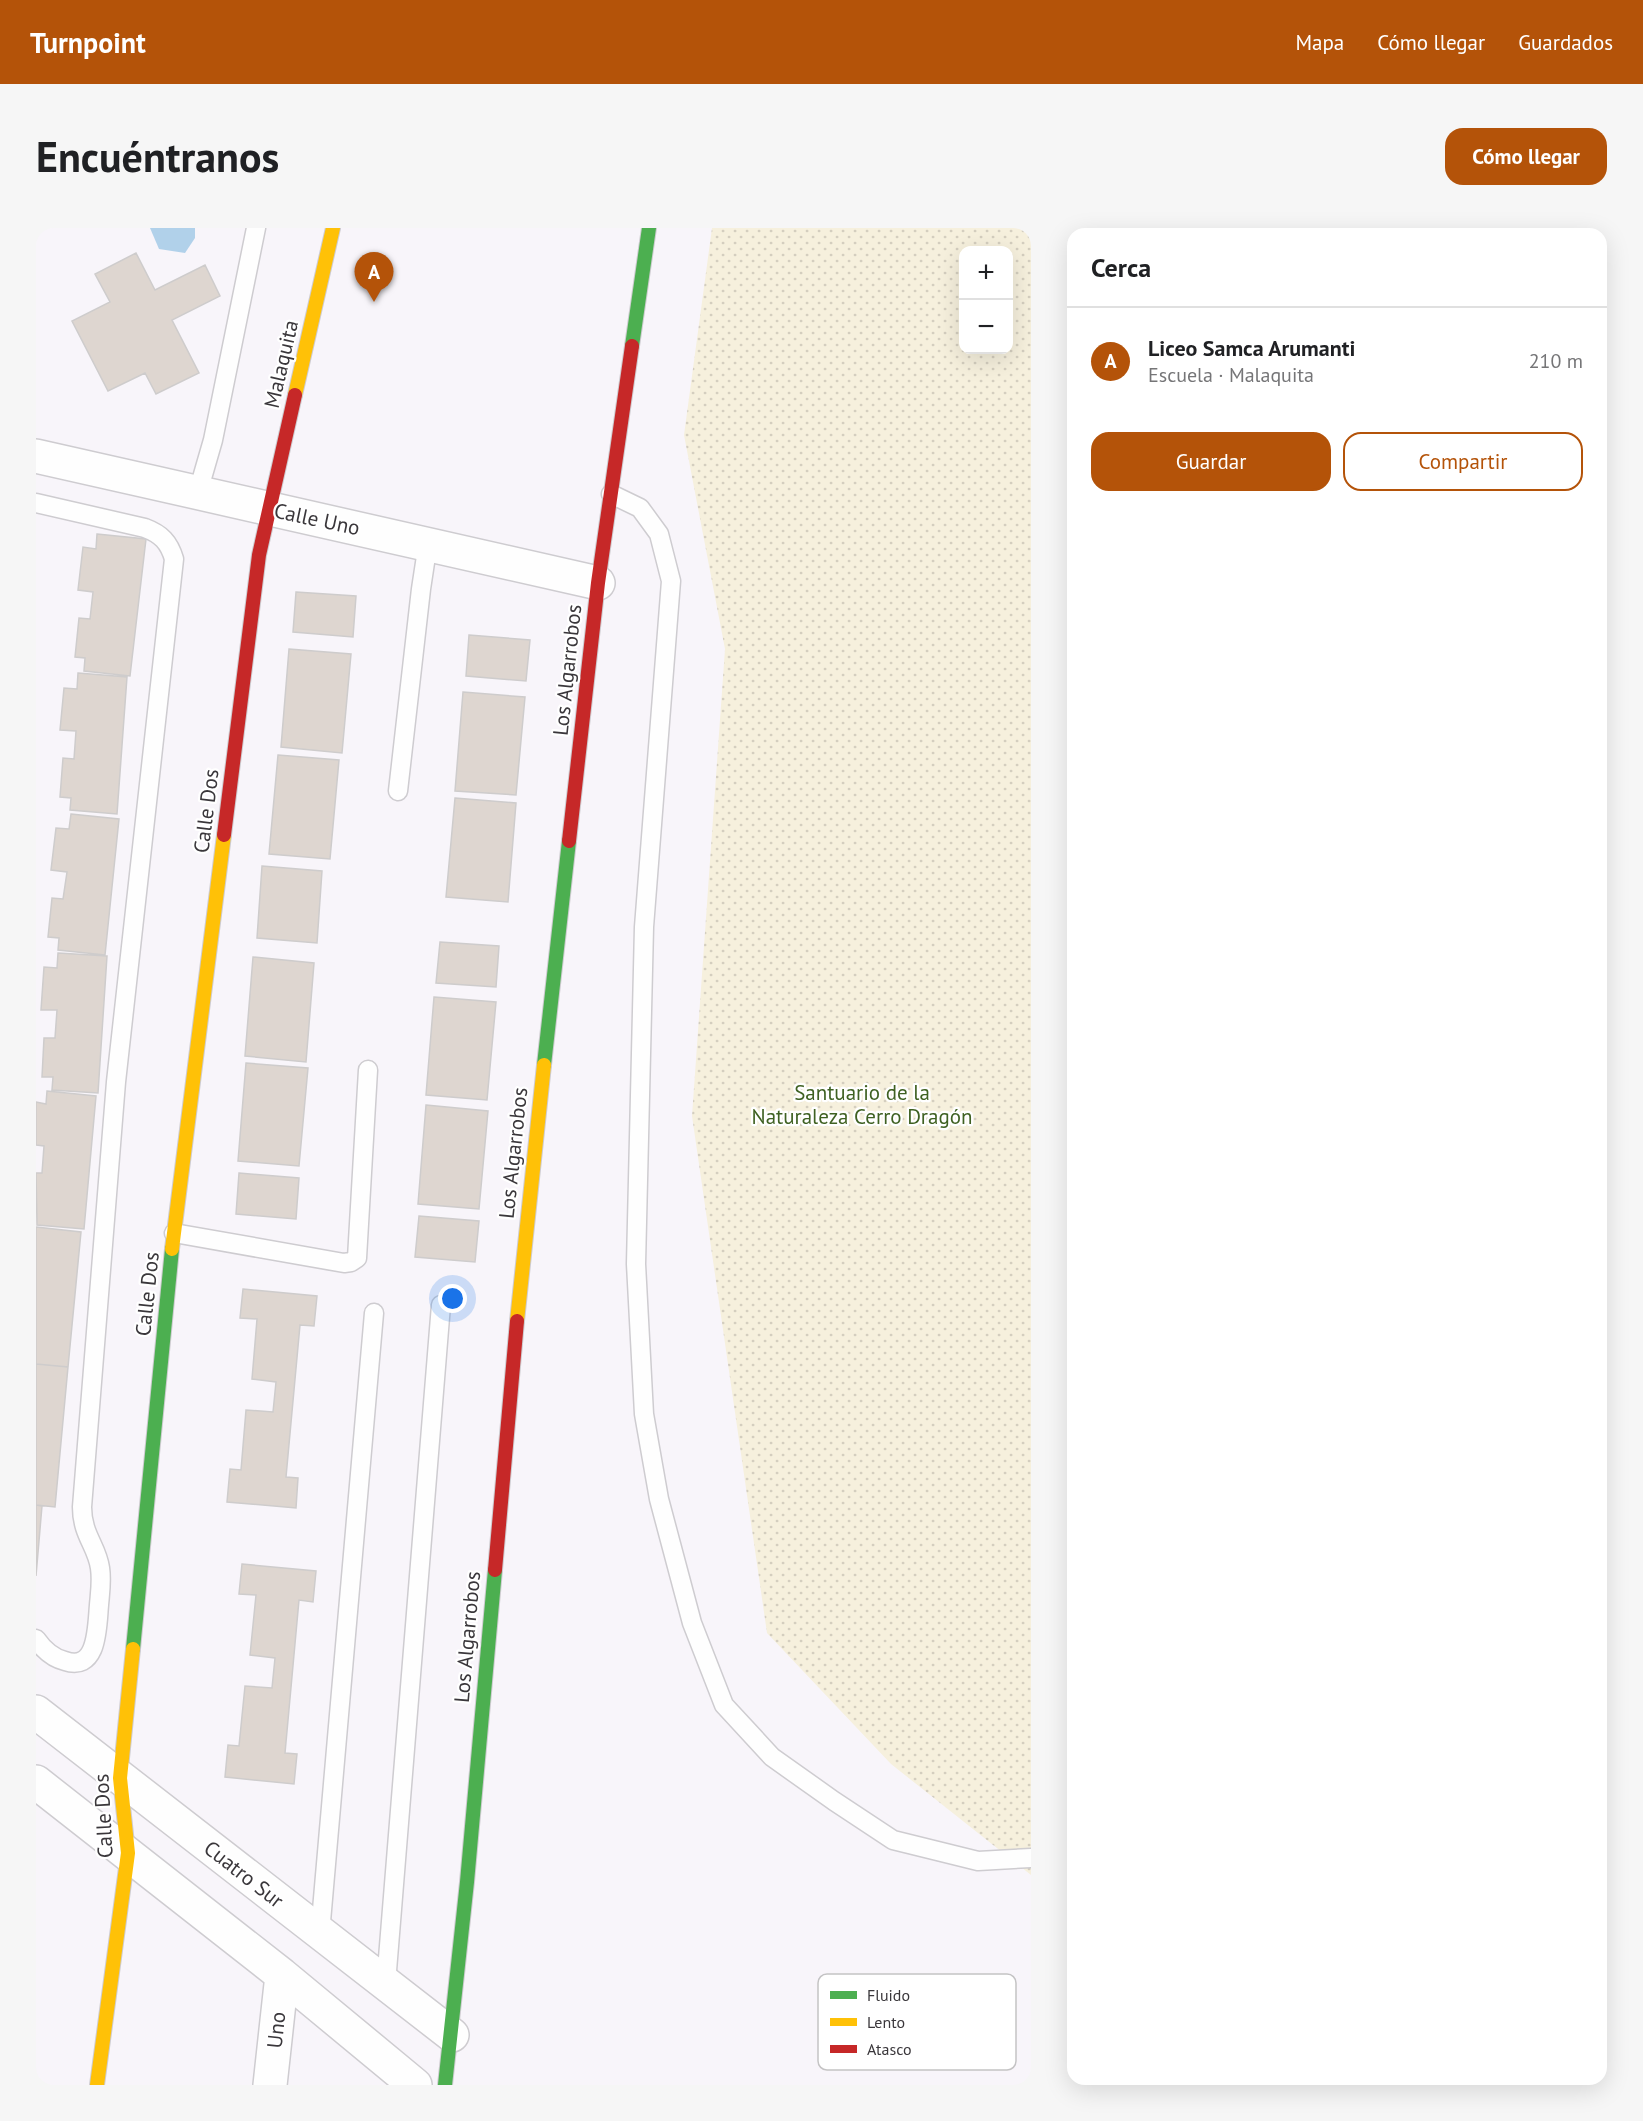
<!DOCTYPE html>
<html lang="es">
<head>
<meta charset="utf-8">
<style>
	body { margin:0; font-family:"PT Sans",sans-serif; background:#f6f6f6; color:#202124 }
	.controls { position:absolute; right:18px; top:18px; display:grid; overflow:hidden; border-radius:12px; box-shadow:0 6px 24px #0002 }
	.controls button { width:54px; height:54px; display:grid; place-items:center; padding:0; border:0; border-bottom:2px solid #e0e0e0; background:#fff; color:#202124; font:30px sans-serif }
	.you { position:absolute; left:417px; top:1071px; width:21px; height:21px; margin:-15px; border:4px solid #fff; border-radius:50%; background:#1a73e8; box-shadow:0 0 0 9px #1a73e833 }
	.badge { display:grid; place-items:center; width:39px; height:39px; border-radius:50%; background:#b45309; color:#fff; font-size:20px; font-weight:700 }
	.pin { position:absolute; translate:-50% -50px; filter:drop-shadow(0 2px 3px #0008) }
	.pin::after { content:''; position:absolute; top:32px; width:21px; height:18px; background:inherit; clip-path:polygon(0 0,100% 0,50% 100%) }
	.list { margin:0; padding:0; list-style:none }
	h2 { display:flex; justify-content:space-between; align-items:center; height:78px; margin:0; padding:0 24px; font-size:26px }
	h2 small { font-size:20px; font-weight:400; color:#757577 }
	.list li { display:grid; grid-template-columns:39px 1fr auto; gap:18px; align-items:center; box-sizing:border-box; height:108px; padding:0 24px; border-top:2px solid #e0e0e0 }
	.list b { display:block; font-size:22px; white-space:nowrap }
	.list p { margin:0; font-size:20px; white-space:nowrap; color:#757577 }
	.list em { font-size:20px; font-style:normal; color:#757577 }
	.actions { display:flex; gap:12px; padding:18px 24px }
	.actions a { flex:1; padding:14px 0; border:2px solid #b45309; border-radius:18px; text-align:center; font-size:21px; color:#b45309 }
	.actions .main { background:#b45309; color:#fff }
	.map { position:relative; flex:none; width:995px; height:1857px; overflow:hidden; border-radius:18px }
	header { display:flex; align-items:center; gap:36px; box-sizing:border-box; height:84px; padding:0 30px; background:#b45309; color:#fff }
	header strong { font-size:28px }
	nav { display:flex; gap:33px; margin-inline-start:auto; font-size:21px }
	.intro { display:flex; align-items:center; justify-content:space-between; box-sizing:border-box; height:144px; padding:0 36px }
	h1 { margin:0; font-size:42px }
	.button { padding:15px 27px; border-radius:18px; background:#b45309; color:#fff; font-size:21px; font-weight:700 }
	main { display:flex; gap:36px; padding:0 36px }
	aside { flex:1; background:#fff; border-radius:18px; box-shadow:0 6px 24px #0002 }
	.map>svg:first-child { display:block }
	.sand { fill:url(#sand-dots); fill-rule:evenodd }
	.water { fill:#b1d1ea }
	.building { fill:#ded6d0; stroke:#cecccc; stroke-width:1.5 }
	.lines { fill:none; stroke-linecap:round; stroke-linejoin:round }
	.lane-casing { stroke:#ceccd0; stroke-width:21 }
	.street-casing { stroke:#ceccd0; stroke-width:36 }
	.fast-casing { stroke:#ceccd0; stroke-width:16 }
	.slow-casing { stroke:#ceccd0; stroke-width:16 }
	.jam-casing { stroke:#ceccd0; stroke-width:16 }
	.lane { stroke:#fefefe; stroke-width:18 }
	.street { stroke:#fefefe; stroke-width:33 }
	.fast { stroke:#4caf50; stroke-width:14 }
	.slow { stroke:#ffc107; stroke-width:14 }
	.jam { stroke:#c62828; stroke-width:14 }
	.labels { text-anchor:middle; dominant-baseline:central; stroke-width:4.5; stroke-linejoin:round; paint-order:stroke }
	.street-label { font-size:21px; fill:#3a373b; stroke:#fff }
	.park-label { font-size:21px; fill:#3f6122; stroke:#fff }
	.key { fill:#fff; stroke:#c4c3c4; stroke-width:1.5 }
	.key-label { font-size:16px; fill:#3a373b }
</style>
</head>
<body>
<header>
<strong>Turnpoint</strong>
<nav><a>Mapa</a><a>Cómo llegar</a><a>Guardados</a></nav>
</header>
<div class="intro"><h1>Encuéntranos</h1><a class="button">Cómo llegar</a></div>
<main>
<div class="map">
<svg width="995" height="1857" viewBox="0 0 995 1857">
	<defs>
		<pattern id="sand-dots" width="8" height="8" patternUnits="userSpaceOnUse" patternTransform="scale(1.5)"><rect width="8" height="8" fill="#f6f0dd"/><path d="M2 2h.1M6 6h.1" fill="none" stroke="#d4cebf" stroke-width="1.8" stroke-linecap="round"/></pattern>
	</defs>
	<rect width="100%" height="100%" fill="#f8f5fa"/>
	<!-- sand -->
	<path class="sand" d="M676,0h319v1647l-140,-111 -124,-131 -75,-517 33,-467 -41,-214zM927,22h45v100h-45z"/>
	<!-- water -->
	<path class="water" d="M114,0h45v10l-10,15 -26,-4z"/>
	<!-- building -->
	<path class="building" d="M100,25l19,37 50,-25 15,31 -48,24 27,53 -43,21 -11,-21 -37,18 -36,-70 38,-19 -15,-28z
		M61,306l49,5 -16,137 -46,-5 1,-13 -10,-1 4,-39 11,1 3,-27 -15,-2 5,-43 13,2z
		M260,364l60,4 -3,41 -60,-5z
		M433,407l61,5 -4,41 -60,-5z
		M253,421l62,5 -9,99 -61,-6z
		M42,445l49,4 -10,137 -47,-4 1,-12 -11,-1 3,-39 11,1 2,-28 -16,-1 4,-42 13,1z
		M427,464l62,5 -9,98 -61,-4z
		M242,527l61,5 -9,99 -61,-5z
		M419,570l61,5 -8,99 -62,-5z
		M35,586l48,5 -14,136 -47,-5 1,-12 -11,-1 4,-39 11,1 4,-27 -16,-2 5,-42 13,1z
		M226,638l60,5 -5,72 -60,-5z
		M404,714l59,4 -3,41 -60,-4z
		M22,725l49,3 -9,137 -46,-3 1,-13h-11l2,-39h11l2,-28h-16l3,-43 13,1z
		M217,729l61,6 -8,99 -61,-6z
		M398,769l62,5 -9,98 -61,-5z
		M210,835l62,5 -9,98 -61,-5z
		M11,863l49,5 -12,133 -47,-4 -1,-52h6l2,-27 -8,-1v-43l10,2z
		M390,877l62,6 -9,98 -61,-5z
		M203,945l60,5 -3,41 -60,-5z
		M383,988l60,5 -4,41 -60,-5z
		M0,999l45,5 -13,135 -32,-3z
		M207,1061l74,7 -3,30 -14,-1 -14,152 12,1 -2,30 -69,-6 3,-33 11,1 5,-60 27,2 3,-30 -24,-3 5,-60 -17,-1z
		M0,1136l32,3 -13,140 -19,-2z
		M0,1277l6,1 -6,70z
		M206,1336l74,7 -3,31 -14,-2 -14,153 12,1 -3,30 -69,-7 3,-32 11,1 6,-60 27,2 3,-30 -25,-3 6,-60 -17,-1z"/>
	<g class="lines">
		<!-- lane casing -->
		<g class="lane-casing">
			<path id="lane" d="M162,264l15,-52 43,-212
				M575,266l29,14 19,26 12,47 -27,346 -8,337 8,150 15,85 33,124 32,82 48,52 62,44 59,39 85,21 53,-3
				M0,275l109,25c16,6 24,14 29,31l-58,523 -34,425c0,28 15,39 18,61 2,13 0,25 -1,37 -2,22 -1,67 -34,56 -13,-3 -22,-12 -29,-22
				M362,563l23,-202 7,-46
				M138,1005l170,30 7,-1 6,-4 11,-188
				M284,1705l54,-620
				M350,1755l55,-678"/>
		</g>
		<!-- street casing -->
		<g class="street-casing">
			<path id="street" d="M0,228l562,127
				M0,1484l416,323
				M0,1554l246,193 133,110
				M234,1857l12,-110"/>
		</g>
		<!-- fast casing -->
		<g class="fast-casing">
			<path id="fast" d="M596,118l17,-118
				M508,837l25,-224
				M97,1421l39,-400
				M409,1857l22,-203 28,-312"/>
		</g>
		<!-- slow casing -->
		<g class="slow-casing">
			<path id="slow" d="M259,167l38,-167
				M136,1021l52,-414
				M481,1093l27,-256
				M61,1857l31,-232 -8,-75 13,-129"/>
		</g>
		<!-- jam casing -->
		<g class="jam-casing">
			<path id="jam" d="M188,607l35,-280 36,-160
				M533,613l29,-258 34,-237
				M459,1342l22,-249"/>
		</g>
		<!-- lane -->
		<use href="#lane" class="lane"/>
		<!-- street -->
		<use href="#street" class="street"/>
		<!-- fast -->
		<use href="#fast" class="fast"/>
		<!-- slow -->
		<use href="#slow" class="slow"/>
		<!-- jam -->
		<use href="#jam" class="jam"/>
	</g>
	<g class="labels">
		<!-- street labels -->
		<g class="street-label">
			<text transform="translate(245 136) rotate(-77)">Malaquita</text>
			<text transform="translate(281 291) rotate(12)">Calle Uno</text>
			<text transform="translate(531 442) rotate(-84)">Los Algarrobos</text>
			<text transform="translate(170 583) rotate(-83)">Calle Dos</text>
			<text transform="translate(477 925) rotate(-84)">Los Algarrobos</text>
			<text transform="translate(111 1066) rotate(-84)">Calle Dos</text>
			<text transform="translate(431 1409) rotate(-85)">Los Algarrobos</text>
			<text transform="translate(67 1588) rotate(-93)">Calle Dos</text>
			<text transform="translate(208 1646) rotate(38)">Cuatro Sur</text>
			<text transform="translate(240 1802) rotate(-84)">Uno</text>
		</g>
		<!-- park labels -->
		<g class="park-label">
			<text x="826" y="864">Santuario de la<tspan x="826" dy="24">Naturaleza Cerro Dragón</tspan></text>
		</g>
	</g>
	<!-- legend -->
	<rect x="782" y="1746" width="198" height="96" rx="9" class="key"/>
	<rect x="794" y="1763" width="27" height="8" fill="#4caf50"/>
	<rect x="794" y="1790" width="27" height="8" fill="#ffc107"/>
	<rect x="794" y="1817" width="27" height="8" fill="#c62828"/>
	<g class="key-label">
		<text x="831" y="1773">Fluido</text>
		<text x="831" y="1800">Lento</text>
		<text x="831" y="1827">Atasco</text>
	</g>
</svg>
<div class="controls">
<button>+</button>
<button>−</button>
</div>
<div class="you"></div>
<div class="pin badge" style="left:338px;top:74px">A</div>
</div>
<aside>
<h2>Cerca<small></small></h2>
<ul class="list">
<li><span class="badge">A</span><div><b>Liceo Samca Arumanti</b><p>Escuela · Malaquita</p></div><em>210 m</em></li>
</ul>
<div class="actions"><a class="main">Guardar</a><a>Compartir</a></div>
</aside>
</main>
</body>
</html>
